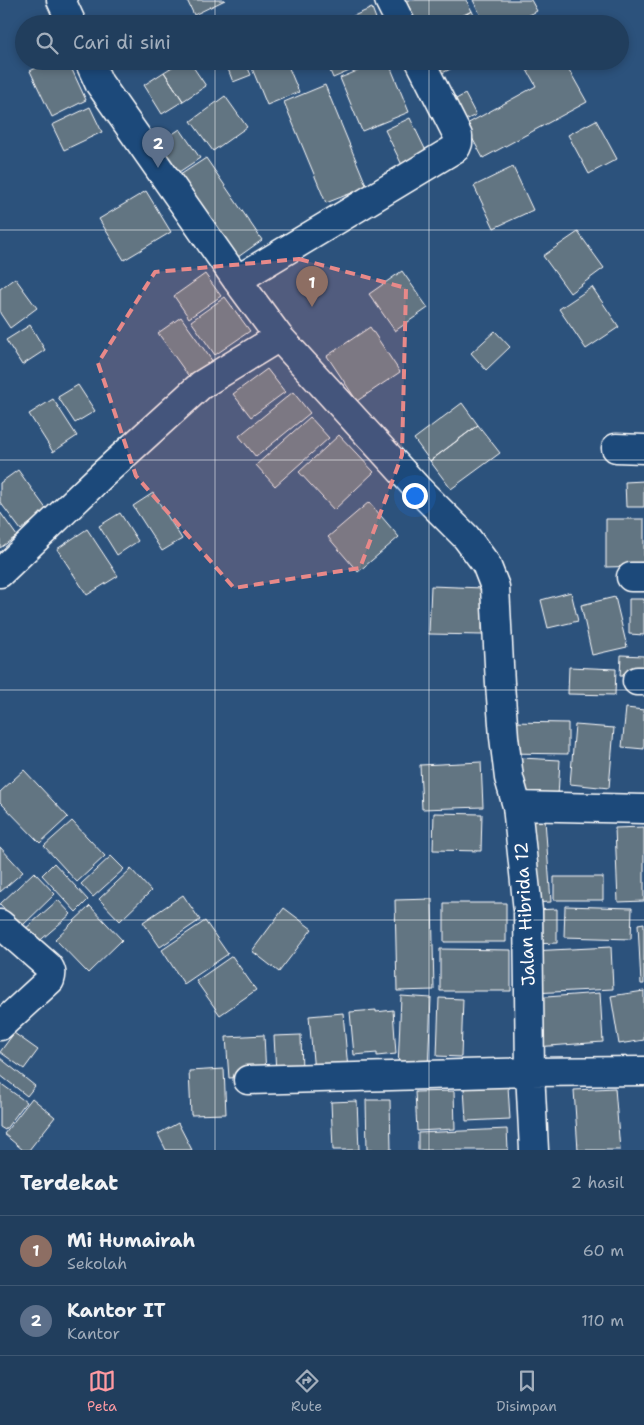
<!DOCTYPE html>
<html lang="id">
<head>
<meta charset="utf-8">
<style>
	body { margin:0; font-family:"Shantell Sans",sans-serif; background:#294563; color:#f1f3f6 }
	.you { position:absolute; left:414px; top:495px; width:18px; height:18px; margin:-12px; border:4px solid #fff; border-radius:50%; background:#1a73e8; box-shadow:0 0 0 8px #1a73e833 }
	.badge { display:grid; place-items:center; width:32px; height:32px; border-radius:50%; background:#ff9aa2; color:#fff; font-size:16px; font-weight:700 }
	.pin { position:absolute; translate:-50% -41px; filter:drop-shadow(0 1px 2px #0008) }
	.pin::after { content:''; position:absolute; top:26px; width:18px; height:15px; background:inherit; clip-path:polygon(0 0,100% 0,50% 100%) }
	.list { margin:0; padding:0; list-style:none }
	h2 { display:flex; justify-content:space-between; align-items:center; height:65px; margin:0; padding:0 20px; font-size:21px }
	h2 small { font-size:16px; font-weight:400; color:#a2aebc }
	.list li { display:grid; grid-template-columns:32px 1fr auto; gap:15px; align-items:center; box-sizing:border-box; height:70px; padding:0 20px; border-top:1px solid #3e5772 }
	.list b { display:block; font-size:19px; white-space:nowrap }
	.list p { margin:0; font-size:16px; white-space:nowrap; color:#a2aebc }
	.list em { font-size:16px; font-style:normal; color:#a2aebc }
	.icon { flex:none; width:28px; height:28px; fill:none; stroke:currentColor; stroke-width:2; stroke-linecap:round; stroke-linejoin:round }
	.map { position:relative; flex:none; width:644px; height:1150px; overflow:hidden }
	.search { position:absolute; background:#213e5d; box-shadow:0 2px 8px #0003; left:15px; right:15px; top:15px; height:55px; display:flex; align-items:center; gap:12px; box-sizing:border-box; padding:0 18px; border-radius:28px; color:#a2aebc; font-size:19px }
	.sheet { height:205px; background:#213e5d }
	nav { display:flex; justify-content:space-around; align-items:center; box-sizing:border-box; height:70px; border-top:1px solid #3e5772; background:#213e5d; font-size:14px; color:#a2aebc }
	nav a { display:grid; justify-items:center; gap:2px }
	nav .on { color:#ff9aa2 }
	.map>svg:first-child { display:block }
	.building { fill:#627482; stroke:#fff }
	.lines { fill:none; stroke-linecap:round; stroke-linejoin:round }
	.minor-casing { stroke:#fff; stroke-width:31 }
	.minor { stroke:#1f4a7a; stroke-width:28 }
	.marked { fill:#e88989; fill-opacity:0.2; stroke:#e88989; stroke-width:4; stroke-dasharray:10 6; stroke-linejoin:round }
	.grid { fill:none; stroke:#fff; stroke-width:1; stroke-opacity:0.55 }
	.labels { text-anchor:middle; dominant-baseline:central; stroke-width:4.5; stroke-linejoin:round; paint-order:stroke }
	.street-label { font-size:18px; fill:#fff; stroke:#1f4a7a }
</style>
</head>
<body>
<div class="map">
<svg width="644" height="1150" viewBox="0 0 644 1150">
	<rect width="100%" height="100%" fill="#2c527c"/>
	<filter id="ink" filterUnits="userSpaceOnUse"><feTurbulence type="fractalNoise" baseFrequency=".02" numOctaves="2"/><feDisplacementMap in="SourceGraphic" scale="10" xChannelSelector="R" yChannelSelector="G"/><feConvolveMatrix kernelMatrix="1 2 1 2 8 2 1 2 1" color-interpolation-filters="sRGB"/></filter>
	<g filter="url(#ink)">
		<!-- building -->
		<path class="building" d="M187,0h38l-31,15z
			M401,0h65l6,11 -27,13h-33z
			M473,0h58l6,11 -25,13h-27z
			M372,8l6,16h-43z
			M472,11l6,13h-33z
			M50,61h18l18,39 -34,17 -22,-46z
			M182,61h7l17,25 -23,15 -19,-29z
			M225,61h20l6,14 -18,7z
			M249,61h37l13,31 -32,13z
			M326,61h47l-40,17z
			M382,61h6l21,51 -47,19 -22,-53z
			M431,61h36l-29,14z
			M522,61h42l23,41 -104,56 -18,-33 71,-39z
			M164,72l19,29 -21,13 -18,-29z
			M325,85l42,102 -41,16 -42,-101z
			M465,94l11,21 -17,8 -10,-20z
			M225,96l22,31 -34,24 -22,-30z
			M90,107l12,25 -38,18 -12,-25z
			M410,118l17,35 -25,12 -17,-35z
			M596,120l21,39 -28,15 -21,-39z
			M180,129l20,29 -27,18 -20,-29z
			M206,158l56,82 -31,22 -57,-83z
			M513,167l20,43 -39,18 -20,-42z
			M146,191l25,41 -47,28 -25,-41z
			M578,232l26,36 -34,25 -27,-37z
			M402,271l26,37 -33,23 -26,-37z
			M205,274l16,22 -32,22 -15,-22z
			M15,278l22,30 -27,20 -10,-15v-24z
			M592,287l27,40 -33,22 -27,-40z
			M225,297l25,34 -35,24 -24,-34z
			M181,317l32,45 -23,16 -32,-45z
			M30,325l15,25 -23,15 -16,-25z
			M370,327l30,45 -43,29 -30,-45z
			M495,331l15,16 -24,23 -15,-17z
			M267,369l18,23 -34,25 -18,-23z
			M78,385l17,26 -20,12 -17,-26z
			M293,392l17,21 -54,44 -17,-21z
			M53,399l24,37 -24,16 -24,-38z
			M462,403l16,22 -48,36 -16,-22z
			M310,417l19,21 -54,48 -19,-21z
			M478,425l22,28 -49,36 -21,-28z
			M339,435l35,37 -40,38 -35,-38z
			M18,470l29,40 -26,20 -21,-28v-19z
			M644,481v26h-18l-1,-25z
			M153,493l29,46 -20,12 -29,-45z
			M369,502l30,35 -41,35 -30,-35z
			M0,512l17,24 -17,12z
			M120,513l18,28 -21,14 -18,-29z
			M606,519h38v47l-38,1z
			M87,529l31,47 -31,19 -30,-46z
			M431,586l52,2 -1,47 -53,-1z
			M571,592l7,29 -30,7 -7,-28z
			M615,597l12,50 -35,8 -11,-50z
			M629,599h15v36l-15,-1z
			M621,655l23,1v21l-24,-1z
			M569,667l47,2 -1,26 -47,-1z
			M626,708l18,2v39l-22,-2z
			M509,722l59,1v31l-59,-1z
			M575,725l39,3 -5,60 -39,-4z
			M521,758l39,2 -2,37 -39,-2z
			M481,762l2,45 -61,2 -2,-44z
			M24,770l44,47 -28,26 -40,-41v-10z
			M434,813l48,1 -1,37 -48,-1z
			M545,820l6,82 -20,1 -6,-81z
			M72,821l33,35 -28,26 -33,-36z
			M644,827v74l-26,1 -3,-74z
			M0,847l23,25 -23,20z
			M111,856l13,13 -31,28 -12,-13z
			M54,863l34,37 -12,12 -34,-37z
			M131,869l20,22 -31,30 -21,-22z
			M34,872l21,22 -34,33 -21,-23z
			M554,877h49v23h-49z
			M183,895l17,25 -40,27 -17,-25z
			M432,899l2,91 -37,1 -2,-91z
			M58,900l13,14 -35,30 -12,-14z
			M444,903h62v39h-62z
			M90,906l32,34 -34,33 -33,-34z
			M565,906l67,2 -1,31 -67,-2z
			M284,908l28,21 -33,43 -27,-21z
			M557,909v34l-24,1v-34z
			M205,921l23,33 -44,30 -22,-34z
			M644,923v61h-3l-3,-60z
			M611,947l2,42 -80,4 -2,-42z
			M440,949l71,1v41h-71z
			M232,956l24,34 -36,25 -24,-34z
			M644,991v49l-25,4 -8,-48z
			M600,993l3,49 -67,5 -3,-49z
			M401,996l30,2 -3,71 -30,-1z
			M439,998l24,1 -2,58 -24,-1z
			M376,1010v2l17,-2 3,44 -19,2v-3l-23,2 -4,-43z
			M343,1013l5,56 -34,3 -5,-56z
			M14,1033l24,17 -14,19 -24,-17z
			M264,1035l2,41 -37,2 -3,-41z
			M301,1035l1,37 -26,1 -2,-37z
			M0,1058l35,28 -8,10 -27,-21z
			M224,1069l2,45 -35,1 -2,-44z
			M0,1083l26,19 -21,28 -5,-3z
			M508,1086l2,33 -44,2 -2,-33z
			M615,1088l5,62h-42l-4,-60z
			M454,1091l1,38 -38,2 -2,-39z
			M32,1098l23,19 -26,33h-6l-19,-16z
			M366,1100h24l1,50h-24z
			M357,1101l2,49h-26l-2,-48z
			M178,1123l14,27h-26l-8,-16z
			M507,1129l1,21h-90v-17z"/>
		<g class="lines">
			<!-- minor casing -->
			<g class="minor-casing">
				<path id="minor" d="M61,0l11,24
					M389,0l12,24
					M89,61l10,22 138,197 42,57 139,152 48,48 20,27 9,23 5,97 4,53 5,41 8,28
					M237,280l219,-132 2,-5v-7l-38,-75
					M616,448l28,1
					M0,573l101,-97 100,-91 78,-48
					M631,577h13
					M637,681h7
					M0,924l48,42c4,5 4,8 2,14l-50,46
					M248,1080l282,-8 114,-1
					M534,1150l-4,-78 -2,-161 -11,-105 127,3"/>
			</g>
			<!-- minor -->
			<use href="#minor" class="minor"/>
		</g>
	</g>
	<!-- marked area -->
	<path class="marked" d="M299,259l107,29 -4,167 -42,113 -126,20 -98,-112 -38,-113 57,-91z"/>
	<!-- grid -->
	<path class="grid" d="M215,0v24M429,0v24M215,61v1089M429,61v1089M0,230h644M0,460h644M0,690h644M0,920h644"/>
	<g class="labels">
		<!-- street labels -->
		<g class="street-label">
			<text transform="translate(525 914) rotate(-93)">Jalan Hibrida 12</text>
		</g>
	</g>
</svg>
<div class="you"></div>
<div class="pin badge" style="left:312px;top:307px;background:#8d6e63">1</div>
<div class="pin badge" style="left:158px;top:168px;background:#5c6f8a">2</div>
<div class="search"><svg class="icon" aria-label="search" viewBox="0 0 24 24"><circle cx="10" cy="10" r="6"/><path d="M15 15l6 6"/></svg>Cari di sini</div>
</div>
<section class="sheet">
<h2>Terdekat<small>2 hasil</small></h2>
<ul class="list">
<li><span class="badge" style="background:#8d6e63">1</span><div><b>Mi Humairah</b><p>Sekolah</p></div><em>60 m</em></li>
<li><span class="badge" style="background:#5c6f8a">2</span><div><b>Kantor IT</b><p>Kantor</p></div><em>110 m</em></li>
</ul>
</section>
<nav>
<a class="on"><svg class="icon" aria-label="map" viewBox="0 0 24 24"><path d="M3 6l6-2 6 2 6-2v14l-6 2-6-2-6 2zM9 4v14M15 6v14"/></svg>Peta</a>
<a><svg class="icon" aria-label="directions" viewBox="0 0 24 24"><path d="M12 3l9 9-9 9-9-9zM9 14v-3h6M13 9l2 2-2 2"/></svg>Rute</a>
<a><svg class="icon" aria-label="saved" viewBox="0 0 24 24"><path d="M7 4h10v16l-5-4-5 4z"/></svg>Disimpan</a>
</nav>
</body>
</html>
